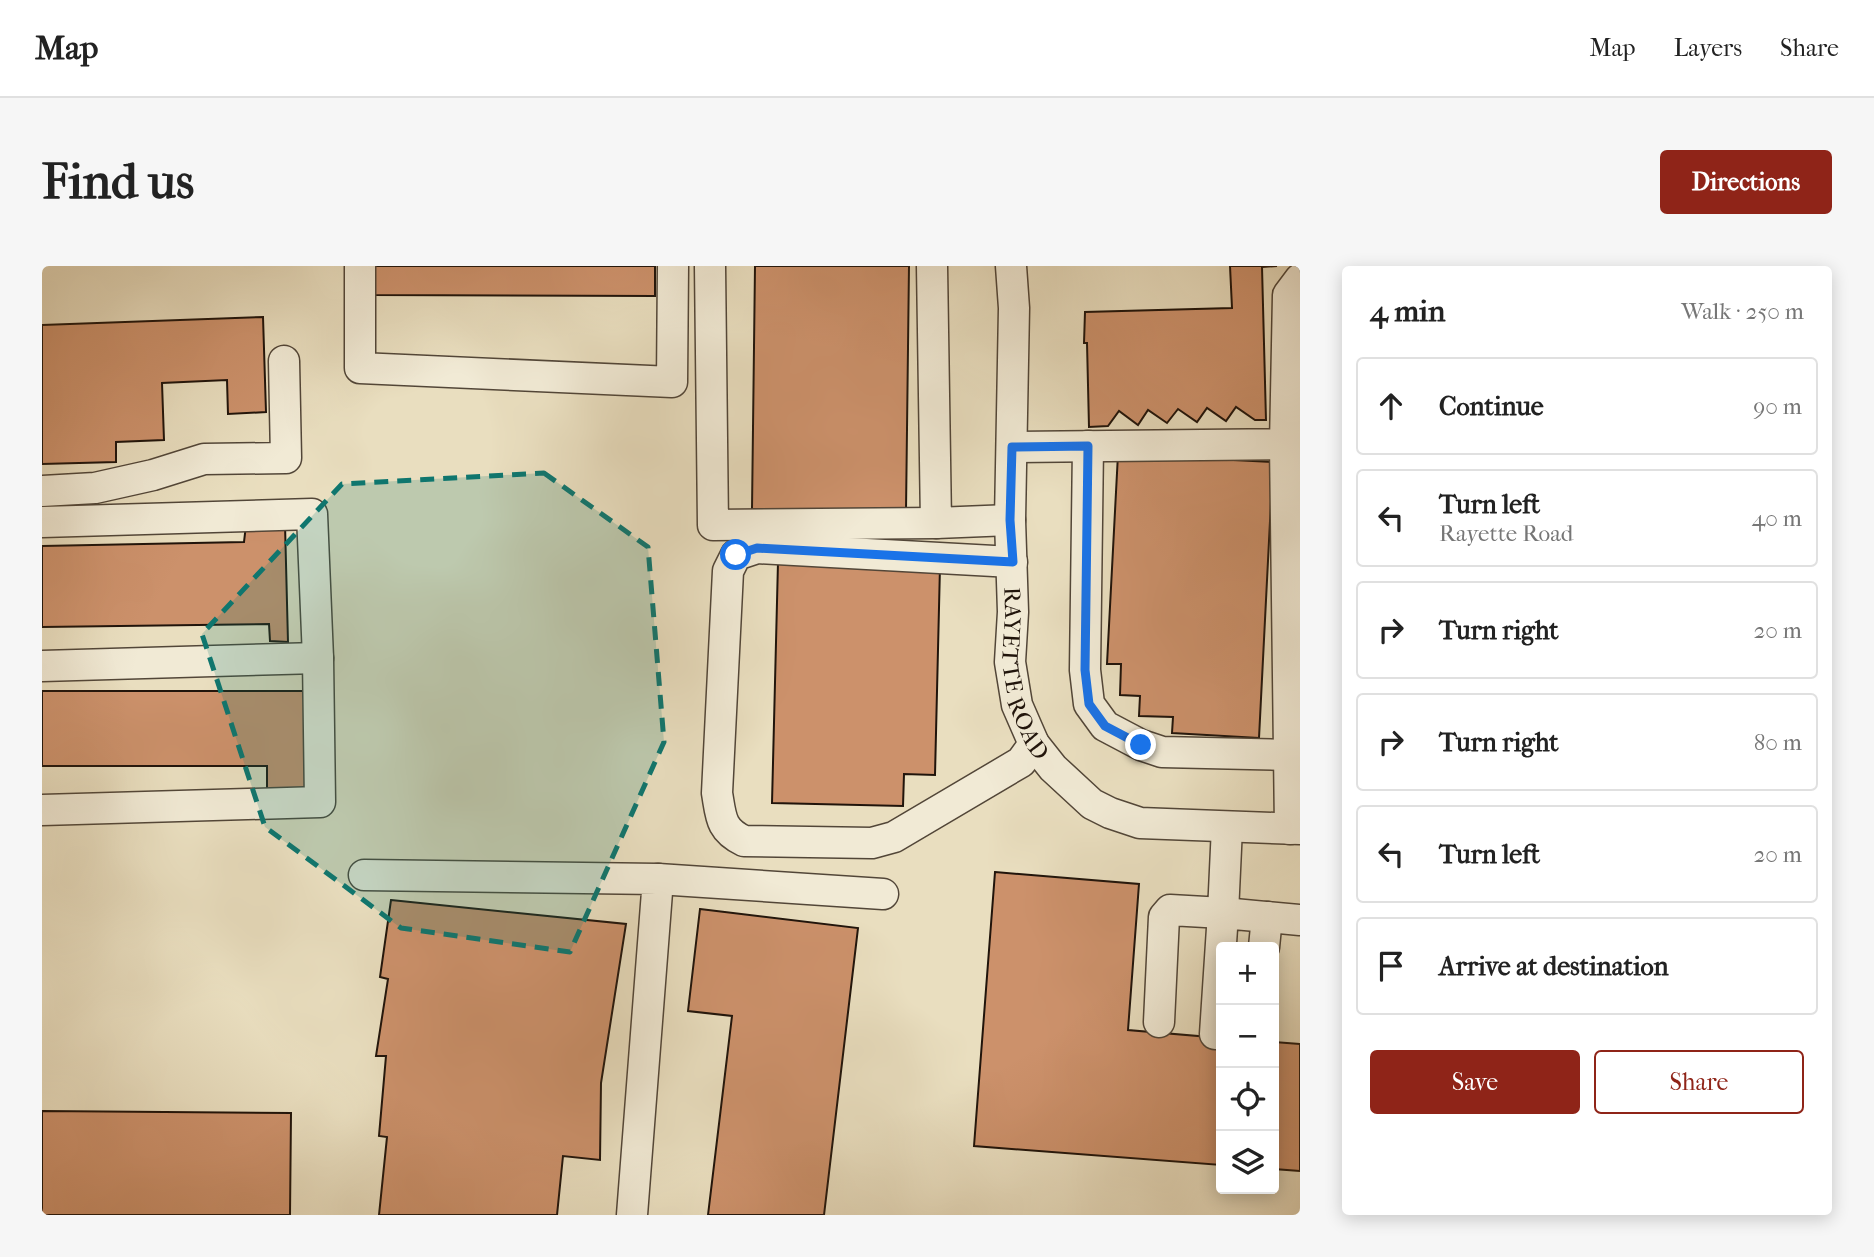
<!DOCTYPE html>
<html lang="en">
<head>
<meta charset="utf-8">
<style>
	body { margin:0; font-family:"IM FELL French Canon",serif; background:#f6f6f6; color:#222 }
	.controls { position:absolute; right:21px; bottom:21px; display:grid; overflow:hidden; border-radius:7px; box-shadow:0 4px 18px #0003 }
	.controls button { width:63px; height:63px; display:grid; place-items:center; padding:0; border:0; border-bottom:2px solid #e0e0e0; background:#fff; color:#222; font:35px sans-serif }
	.stop { position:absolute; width:21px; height:21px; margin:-16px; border:5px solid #1a73e8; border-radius:50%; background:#fff }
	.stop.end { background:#1a73e8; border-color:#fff; box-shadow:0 2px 7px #0008 }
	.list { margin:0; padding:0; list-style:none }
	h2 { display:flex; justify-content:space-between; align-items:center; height:91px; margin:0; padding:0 28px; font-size:30px }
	h2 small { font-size:23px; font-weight:400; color:#767676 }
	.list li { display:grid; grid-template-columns:46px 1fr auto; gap:21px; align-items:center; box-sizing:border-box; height:98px; margin:0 14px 14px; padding:0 14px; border:2px solid #e0e0e0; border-radius:7px }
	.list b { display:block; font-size:26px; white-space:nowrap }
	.list p { margin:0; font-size:23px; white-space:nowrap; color:#767676 }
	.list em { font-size:23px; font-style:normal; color:#767676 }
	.actions { display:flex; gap:14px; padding:21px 28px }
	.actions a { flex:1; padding:16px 0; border:2px solid #8f2418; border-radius:7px; text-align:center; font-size:24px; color:#8f2418 }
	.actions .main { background:#8f2418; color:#fff }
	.icon { flex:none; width:38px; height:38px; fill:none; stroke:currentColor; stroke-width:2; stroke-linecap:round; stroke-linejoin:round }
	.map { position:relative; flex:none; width:1258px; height:949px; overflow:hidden; border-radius:7px }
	header { display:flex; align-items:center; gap:42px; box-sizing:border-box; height:98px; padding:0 35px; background:#fff; border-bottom:2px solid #e0e0e0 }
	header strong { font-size:33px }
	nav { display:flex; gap:38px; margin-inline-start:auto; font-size:24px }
	.intro { display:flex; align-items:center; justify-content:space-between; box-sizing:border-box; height:168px; padding:0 42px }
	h1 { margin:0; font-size:49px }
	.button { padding:18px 32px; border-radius:7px; background:#8f2418; color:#fff; font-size:24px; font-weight:700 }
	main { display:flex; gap:42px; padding:0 42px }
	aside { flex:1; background:#fff; border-radius:7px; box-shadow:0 4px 18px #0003 }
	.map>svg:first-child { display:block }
	.building { fill:#cc916b; stroke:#20140b; stroke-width:2 }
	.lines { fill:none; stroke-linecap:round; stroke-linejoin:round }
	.minor-casing { stroke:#524638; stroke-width:33 }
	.minor { stroke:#f1ead5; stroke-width:30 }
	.route { stroke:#1a73e8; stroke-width:9 }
	.marked { fill:#0f766e; fill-opacity:0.2; stroke:#0f766e; stroke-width:5; stroke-dasharray:14 9; stroke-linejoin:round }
	.labels { text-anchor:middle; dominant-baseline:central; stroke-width:6; stroke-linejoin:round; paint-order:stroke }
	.street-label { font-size:23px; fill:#20140b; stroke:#f1ead5 }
</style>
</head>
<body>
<header>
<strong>Map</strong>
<nav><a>Map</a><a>Layers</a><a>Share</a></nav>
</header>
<div class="intro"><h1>Find us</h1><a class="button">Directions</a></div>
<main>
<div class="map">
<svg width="1258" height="949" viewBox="0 0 1258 949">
	<rect width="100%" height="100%" fill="#e9debf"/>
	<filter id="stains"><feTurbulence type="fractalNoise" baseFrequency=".00286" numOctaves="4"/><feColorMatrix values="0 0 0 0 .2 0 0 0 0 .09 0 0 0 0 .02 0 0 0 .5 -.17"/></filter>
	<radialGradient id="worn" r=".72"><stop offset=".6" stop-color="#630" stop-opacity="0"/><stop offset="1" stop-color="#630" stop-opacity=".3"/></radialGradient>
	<!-- building -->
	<path class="building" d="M331,0h282v30l-282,-1z
		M713,0h154l-3,245 -154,-2z
		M1188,0h47l-15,1 4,153h-11l-19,-13 -10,14 -19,-13 -10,14 -19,-13 -11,14 -19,-13 -10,15 -19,-14 -11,15 -19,1 -2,-84h-3l1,-31 147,-4z
		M221,51l3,95 -38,2 -1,-34 -65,3 2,57 -48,2v20l-74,2v-139z
		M1076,188l155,8 -14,276 -87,-5 1,-16 -34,-1 1,-20 -20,-1 1,-31h-14z
		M243,258l3,118 -18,-1 -1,-17 -227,3v-81l202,-4 2,-17z
		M736,296l162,4 -5,209 -31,-1 -1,32 -131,-3z
		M0,425h271v99h-46v-24h-225z
		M953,606l144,12 -11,146 93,8v127l-247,-19z
		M349,634l235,24 -25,159 -1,77 -37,-4 -6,59h-178l8,-78 -8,-1 7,-80h-10l12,-77 -8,-2z
		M658,643l158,19 -34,287h-116l24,-199 -44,-5z
		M1232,776l26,2v127l-26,-2z
		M0,845l249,2 -1,102h-248z"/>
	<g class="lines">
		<!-- minor casing -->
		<g class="minor-casing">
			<g id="minor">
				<path d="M318,0v102l312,14 1,-116"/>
				<path d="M668,0l3,259 223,-2"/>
				<path d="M890,0l4,257 74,-3"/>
				<path id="s1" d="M969,0l3,42 -4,212 3,92 -3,50 7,43 17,39 19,24 39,36 18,9 30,10 160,6"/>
				<path d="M1243,178l5,385"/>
				<path d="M1046,180l-3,224 4,34 16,22 36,19 21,7 127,3"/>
				<path d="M970,181l273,-3 3,-149 12,-16"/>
				<path d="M0,225l53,-3 58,-13 51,-16 82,-1 -2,-97"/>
				<path d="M0,256l270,-8 6,144 2,144 -278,8"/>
				<path d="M970,296l-255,-14 -21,7 -8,16 -11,222c4,23 3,37 27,48l128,2 22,-6 127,-75 13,-18"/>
				<path d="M0,400l276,-8"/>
				<path d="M322,609l294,4 -26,336"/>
				<path d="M616,613l225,15"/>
				<path d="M1222,681l3,-30"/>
				<path d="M1117,756l5,-105 6,-7 53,3 4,-86"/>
				<path d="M1179,768h-6l8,-121 77,7"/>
			</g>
		</g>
		<!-- minor -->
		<use href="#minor" class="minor"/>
	</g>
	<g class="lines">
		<!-- route -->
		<path class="route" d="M694,289l21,-7 256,14 -3,-42 2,-73 76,-1 -3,224 4,34 16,22 36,19"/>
	</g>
	<!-- marked area -->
	<path class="marked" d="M502,207l104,74 16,195 -94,210 -169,-24 -136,-101 -63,-193 140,-150z"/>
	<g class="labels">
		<!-- street labels -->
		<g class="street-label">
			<text stroke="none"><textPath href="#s1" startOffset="410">RAYETTE ROAD</textPath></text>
		</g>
	</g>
	<rect width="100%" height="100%" filter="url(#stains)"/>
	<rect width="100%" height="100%" fill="url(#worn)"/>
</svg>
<div class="controls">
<button>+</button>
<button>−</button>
<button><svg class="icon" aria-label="locate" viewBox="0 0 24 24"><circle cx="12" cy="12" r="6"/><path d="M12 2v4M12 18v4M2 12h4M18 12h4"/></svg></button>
<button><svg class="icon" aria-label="layers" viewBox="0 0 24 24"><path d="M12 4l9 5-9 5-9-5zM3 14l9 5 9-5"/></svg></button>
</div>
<div class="stop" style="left:694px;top:289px"></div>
<div class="stop end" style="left:1099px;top:479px"></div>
</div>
<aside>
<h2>4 min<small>Walk · 250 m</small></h2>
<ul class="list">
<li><svg class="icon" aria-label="ahead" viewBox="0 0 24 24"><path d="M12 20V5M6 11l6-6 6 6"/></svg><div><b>Continue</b></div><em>90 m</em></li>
<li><svg class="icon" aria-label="left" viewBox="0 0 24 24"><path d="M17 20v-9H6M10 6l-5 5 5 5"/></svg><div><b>Turn left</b><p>Rayette Road</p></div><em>40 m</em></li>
<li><svg class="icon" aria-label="right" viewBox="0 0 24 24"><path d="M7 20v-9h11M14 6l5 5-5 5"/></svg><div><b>Turn right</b></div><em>20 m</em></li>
<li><svg class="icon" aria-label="right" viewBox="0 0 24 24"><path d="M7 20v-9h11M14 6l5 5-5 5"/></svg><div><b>Turn right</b></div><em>80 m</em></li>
<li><svg class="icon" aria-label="left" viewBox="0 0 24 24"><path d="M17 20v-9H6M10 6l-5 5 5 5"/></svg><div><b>Turn left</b></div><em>20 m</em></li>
<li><svg class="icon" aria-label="arrive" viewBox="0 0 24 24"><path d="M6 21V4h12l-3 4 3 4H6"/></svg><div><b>Arrive at destination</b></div></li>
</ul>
<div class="actions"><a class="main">Save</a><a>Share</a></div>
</aside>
</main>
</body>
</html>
